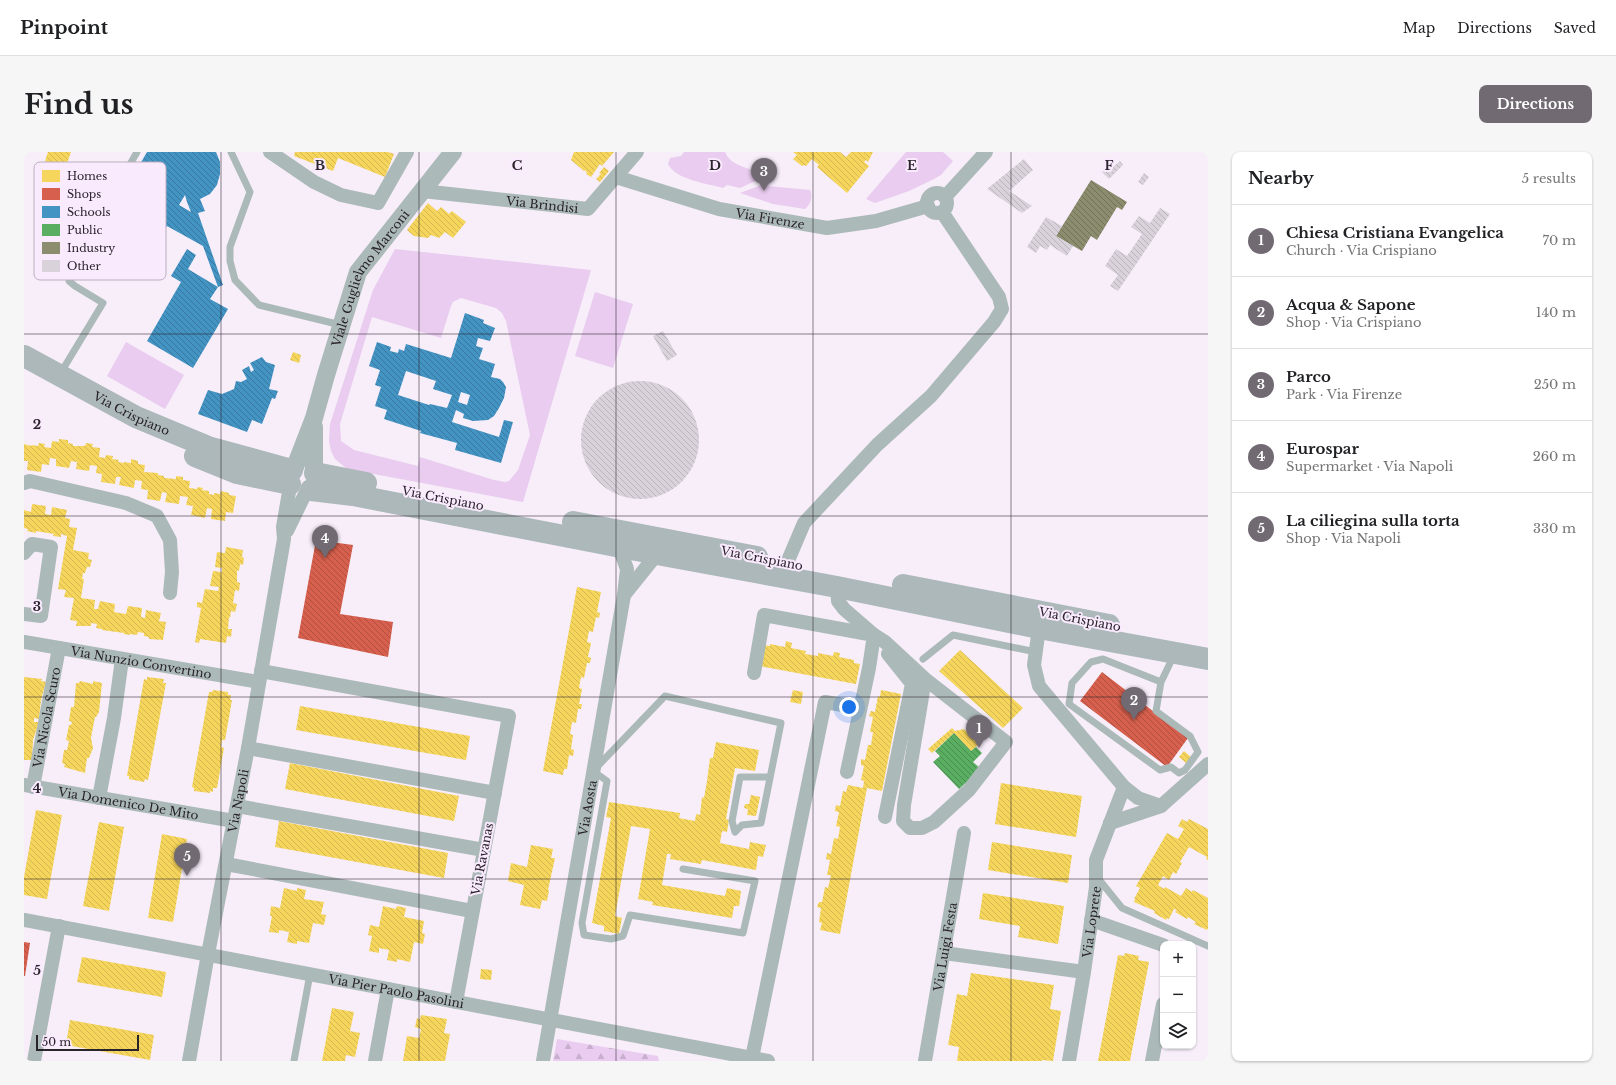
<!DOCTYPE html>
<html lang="en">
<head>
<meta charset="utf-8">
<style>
	body { margin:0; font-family:"Libre Baskerville",serif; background:#f6f6f6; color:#202124 }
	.controls { position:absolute; right:12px; bottom:12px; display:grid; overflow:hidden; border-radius:8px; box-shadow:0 1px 3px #0004 }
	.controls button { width:36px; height:36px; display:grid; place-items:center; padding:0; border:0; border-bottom:1px solid #e0e0e0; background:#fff; color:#202124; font:20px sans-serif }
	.scale { position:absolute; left:12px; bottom:10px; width:103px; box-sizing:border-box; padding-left:4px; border:2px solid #29232a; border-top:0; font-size:11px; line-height:14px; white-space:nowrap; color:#29232a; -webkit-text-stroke:3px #faeafe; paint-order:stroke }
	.you { position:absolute; left:825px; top:555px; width:14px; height:14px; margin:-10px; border:3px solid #fff; border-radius:50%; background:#1a73e8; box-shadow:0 0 0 6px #1a73e833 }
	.badge { display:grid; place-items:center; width:26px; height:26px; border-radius:50%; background:#716a73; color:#fff; font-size:13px; font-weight:700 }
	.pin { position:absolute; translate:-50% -33px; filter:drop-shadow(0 1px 2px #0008) }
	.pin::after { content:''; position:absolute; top:21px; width:14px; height:12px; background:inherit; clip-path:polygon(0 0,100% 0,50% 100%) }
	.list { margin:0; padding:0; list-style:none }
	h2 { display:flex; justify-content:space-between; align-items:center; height:52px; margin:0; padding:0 16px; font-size:17px }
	h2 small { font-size:13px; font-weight:400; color:#757577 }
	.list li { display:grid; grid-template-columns:26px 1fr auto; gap:12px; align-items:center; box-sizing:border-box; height:72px; padding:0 16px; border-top:1px solid #e0e0e0 }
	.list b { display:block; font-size:15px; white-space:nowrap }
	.list p { margin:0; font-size:13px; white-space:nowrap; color:#757577 }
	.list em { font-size:13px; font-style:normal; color:#757577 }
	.icon { flex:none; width:22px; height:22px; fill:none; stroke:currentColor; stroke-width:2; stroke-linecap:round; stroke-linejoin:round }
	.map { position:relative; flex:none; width:1184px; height:909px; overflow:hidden; border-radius:8px }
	header { display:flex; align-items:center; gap:24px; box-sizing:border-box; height:56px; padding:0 20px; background:#fff; border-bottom:1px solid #e0e0e0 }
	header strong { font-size:19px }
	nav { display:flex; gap:22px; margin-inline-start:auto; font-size:14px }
	.intro { display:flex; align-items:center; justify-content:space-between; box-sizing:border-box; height:96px; padding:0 24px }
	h1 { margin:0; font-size:28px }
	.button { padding:10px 18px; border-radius:8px; background:#716a73; color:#fff; font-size:14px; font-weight:700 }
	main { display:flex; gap:24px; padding:0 24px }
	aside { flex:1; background:#fff; border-radius:8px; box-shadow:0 1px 3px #0004 }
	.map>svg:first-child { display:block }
	.green { fill:#e9ccef; fill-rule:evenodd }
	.forest { fill:url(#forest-firs) }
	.homes { fill:url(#homes-back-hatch) }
	.shops { fill:url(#shops-back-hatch) }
	.schools { fill:url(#schools-back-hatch); fill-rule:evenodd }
	.public { fill:url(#public-back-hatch) }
	.industry { fill:url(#industry-back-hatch) }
	.building { fill:url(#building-back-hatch) }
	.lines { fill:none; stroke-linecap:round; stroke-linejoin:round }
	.service { stroke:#acb9b9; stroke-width:7 }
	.minor { stroke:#acb9b9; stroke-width:14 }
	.tertiary { stroke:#acb9b9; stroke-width:18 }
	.primary { stroke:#acb8ba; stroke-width:22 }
	.grid { fill:none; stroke:#29232a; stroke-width:1; stroke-opacity:0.55 }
	.labels { text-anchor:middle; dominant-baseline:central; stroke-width:4; stroke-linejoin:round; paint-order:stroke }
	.street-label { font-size:12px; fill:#29232a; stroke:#faeafe }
	.key { fill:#faeafe; stroke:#bbaebe; stroke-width:1 }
	.key-label { font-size:11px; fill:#29232a }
	.grid-label { font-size:13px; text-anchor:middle; font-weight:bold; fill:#29232a; stroke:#faeafe; stroke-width:4; stroke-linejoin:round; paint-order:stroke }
</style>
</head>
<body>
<header>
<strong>Pinpoint</strong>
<nav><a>Map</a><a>Directions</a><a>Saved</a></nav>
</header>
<div class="intro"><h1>Find us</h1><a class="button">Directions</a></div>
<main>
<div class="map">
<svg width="1184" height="909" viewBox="0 0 1184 909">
	<defs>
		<pattern id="forest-firs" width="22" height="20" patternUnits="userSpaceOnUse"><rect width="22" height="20" fill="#e9ccef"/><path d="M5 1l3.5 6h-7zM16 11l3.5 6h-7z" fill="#c8afcd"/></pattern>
		<pattern id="homes-back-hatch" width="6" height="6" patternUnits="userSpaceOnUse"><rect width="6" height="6" fill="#f6d55c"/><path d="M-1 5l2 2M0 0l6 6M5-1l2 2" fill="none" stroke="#d3b750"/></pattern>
		<pattern id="shops-back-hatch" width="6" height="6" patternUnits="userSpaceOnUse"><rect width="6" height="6" fill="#d6604d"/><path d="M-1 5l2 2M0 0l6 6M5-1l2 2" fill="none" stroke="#ae4f40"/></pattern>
		<pattern id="schools-back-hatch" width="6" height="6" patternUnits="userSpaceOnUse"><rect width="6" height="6" fill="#4393c3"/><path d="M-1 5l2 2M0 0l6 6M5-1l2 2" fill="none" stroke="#38789f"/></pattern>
		<pattern id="public-back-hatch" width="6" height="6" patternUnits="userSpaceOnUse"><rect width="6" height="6" fill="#5aae61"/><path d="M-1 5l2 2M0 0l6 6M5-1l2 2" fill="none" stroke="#4a8d50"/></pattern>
		<pattern id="industry-back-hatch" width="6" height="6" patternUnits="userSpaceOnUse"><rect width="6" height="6" fill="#8c8c6e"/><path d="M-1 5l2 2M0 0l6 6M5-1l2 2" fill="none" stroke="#72725b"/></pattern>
		<pattern id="building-back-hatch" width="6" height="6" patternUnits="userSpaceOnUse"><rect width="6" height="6" fill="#d9d2db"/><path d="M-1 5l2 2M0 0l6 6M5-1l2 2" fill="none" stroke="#bab4bc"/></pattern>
	</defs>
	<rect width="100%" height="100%" fill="#f7eefa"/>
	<!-- green -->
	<path class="green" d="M660,0h41c5,14 26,17 39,21v4l-24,11 -13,-3 -4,3c-17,-5 -47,-8 -55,-24l2,-6 11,-2z
		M882,0h37l10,9 -12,14 -9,5 -23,11 -34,12 -9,-4z
		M748,29l-4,5 42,4c3,6 1,14 -5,19l-32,-5 -33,-11z
		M371,97l196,21 -68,232 -176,-33 -12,-10 -4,-8 -2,-10 1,-17 43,-134zM437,146l35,10 6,5 4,8 24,114 -12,35 -9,11 -4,1 -11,-2 -74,-23 -2,9 -64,-16 -13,-9 -1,-17 32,-107 69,21 10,-32 2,-4z
		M571,140l38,12 -20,64 -38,-12z
		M102,190l58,33 -19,34 -58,-33z"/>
	<!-- forest -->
	<path class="forest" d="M533,887l101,17 1,5h-106z"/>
	<!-- homes -->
	<path class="homes" d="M24,0h23l-7,20 -4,-2 1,-3 -16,-6z
		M271,0h93l6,2 -9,23 -47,-19 -5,13 -39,-15z
		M550,0h40l-12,14 -2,-2 -9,13 -5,-3 1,-1 -2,-3 -1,1 -13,-11z
		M769,0h47l6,5 5,-5h22l-5,10 -2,-2 -2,2 5,4 -22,27 -30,-26 2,-2 -7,-6 -6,7 -2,-1 -2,1 -9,-7 4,-4z
		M580,15l5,4 -9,11 -4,-3 5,-5 -2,-1z
		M404,51l9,8 4,-4 8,7 3,-3 14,11 -13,16 -8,-6 -6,6 -8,-3 -3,3 -14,-2 -7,-6z
		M269,200l8,3 -2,8 -9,-3z
		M35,287l9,1v3l5,1v2h12l1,-3 7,1 -1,3 8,1 -1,9 6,1 1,-3 7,1 -1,3 7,1 -1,2 6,1v-1l7,1v-4l7,2v3l7,1 -1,7 14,1v2l6,1v2l12,1v-3l7,1v3l7,1 -1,7 8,1 1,-2 5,1 -1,2 7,1v3l5,1v-2l6,1 1,-3 8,2v2l7,1 -3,17 -7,-1 -1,9 -14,-2 1,-10 -5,-1 -2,10 -14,-3 2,-9 -7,-1 2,-8 -8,-1 -1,8 -14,-2 2,-9 -5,-1 -2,9 -13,-2 1,-9 -7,-1 1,-8 -7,-1 -1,8 -15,-3 2,-8h-5l-1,7 -14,-2 1,-8 -6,-1 1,-7 -7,-1 -1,6 -13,-2 1,-7 -6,-1 -2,7 -13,-2v-7l-6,-1 -1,7 -7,-1 -1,8 -14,-2 1,-9h-4v-17l7,2v-1l7,1 1,-3 6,1 -1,3 7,1 1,-7 7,1z
		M8,352l14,2 -1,8 6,1 1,-8 15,3 -2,8 5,1 -1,8 8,1 -4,22 16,3 -1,6 4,1 -2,7h-3l-2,6h-2l-1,6h2l-3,19 14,2 -1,9h4l2,-8 15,3 -1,8 12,2 2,-8 14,2 -1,9 4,1 1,-8 15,3 -2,8 7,1 -3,18 -14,-1v-2l-5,-1v-3l-6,-1 -1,3 -7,-1v1l-6,-1v-1l-22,-3v-1l-6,-1 1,-4 -6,-1v3h-15l1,-5 -7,-1 4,-22 -10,-1 2,-7 -8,-1 9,-53 -6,-2v3l-8,-1 1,-2 -18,-3v2l-9,-2 1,-2 -4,-1v-18l7,2z
		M202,395l17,3 -1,7 2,1 -1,7 -3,-1 -1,7 -2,-1v12l3,1 -1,8 -4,-1 -2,13 4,1 -2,8 -4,-1 -1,7 -1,-1 -1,12h4l-1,8 -4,-1 -1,7 -26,-4 -1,4 -4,-1 6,-34 -4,-1v-5l5,1 3,-14 13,2 1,-4 -9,-1 3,-15 9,1v-4l-7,-1 2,-15 8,1z
		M553,435l24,5 -4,20 3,1 -1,5 -3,-1 -3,15 -4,-1 -2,11 4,1 -3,14 3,1 -1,5h-3l-3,15 -3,-1 -2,11 3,1 -3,15h3l-1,5h-3l-2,14 -4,-1 -2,12 3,1 -2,14 3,1 -1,6 -4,-1 -2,14h-3l-1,6 -20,-4z
		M762,489l6,2 -1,5 15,3 -1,3 13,2v-3l15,3 1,-4 6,1 -1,4 15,3v3l6,1 -4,20 -96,-18 4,-21 6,1v-2l15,3z
		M936,498l63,58 -20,20 -64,-57z
		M0,525l18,2 -1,2 5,1 -5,18 -2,19 -5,-1v4h5l-6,18 -1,20h-8z
		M123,525l17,2 -1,4h3l-18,97 -3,-1 -1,3 -15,-3v-3h-2l17,-97 3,1z
		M56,529l13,3v-3l9,2 -3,29 -3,5h-1l-4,21 2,10 -4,10h-2l-2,15 -21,-6 1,-3 -3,-1 2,-13h3l2,-9 -3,-1 3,-15h2l1,-3 -3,-1 2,-14h3l2,-24h3z
		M189,538l15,2v3h3l-1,5h2l-7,40h-3l-1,7 3,1 -7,40h-4v4l-3,-1v2l-16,-2v-3l-2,-1 17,-95h3z
		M769,538l10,2 -2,12 -11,-2z
		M857,538l20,4 -19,97 -15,-3 -27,146 -20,-4 2,-7 -3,-1 2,-14 -4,-1 2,-5h3l3,-15 3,1 3,-13h-4l3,-15 -4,-1 1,-6 4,1 3,-16 4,1 2,-12 -4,-1 3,-14 -4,-1 1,-6 4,1 3,-15 3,1 2,-7 15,3 1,-7 -3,-1 3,-14 -3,-1v-6l4,1 3,-15h3l2,-13h-3l3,-15 -4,-1 2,-5 4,1 3,-16 2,1z
		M276,554l170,30 -4,24 -170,-30z
		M928,576l3,3 9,-2 15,15 -8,7 -17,-18 -22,20 -4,-4z
		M692,590l43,8 -4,21 -20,-3 -9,51 3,1 -2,12 -5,-1 -2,12 29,6 1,-7 16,3 -3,12 -5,-1 -2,14 -54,-10 -1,4 -31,-5 1,-5h-4l-5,31 63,11 2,-8 14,3 -2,15h-5l-2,12 -80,-13 1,-3 -15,-3 12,-70 -19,-3 -16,90 7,2 -3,16 -15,-3v-5l-12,-3 19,-105 -5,-1 3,-15 71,11 -1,5 16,3 1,-7 4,1 2,-18 2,1 3,-17 3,-23h3z
		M1160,599l7,6 -5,6 -7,-6z
		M266,611l169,33 -5,25 -169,-32z
		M977,631l81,13 -6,41 -81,-13z
		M727,643l9,2 -4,19 -9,-1 1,-6 -4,-1 1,-4h4z
		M12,658l26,5 -15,84 -23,-4v-18z
		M1158,667l5,3 2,-3 19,10v31l-2,-1 1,-2 -18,-10 -9,15 2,1 -6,11 -3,-2 -4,8 -6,-4 -5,9 6,4 1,-2 16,9 5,-8 6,4 1,-2 15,8v30l-1,2 -13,-6 2,-2 -8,-5 -1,2 -12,-7 2,-2 -3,-1 -5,10 -2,-1 -1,2 -12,-7 1,-2 -21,-9 1,-3h-1l6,-11 -4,-2 31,-53 11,6 6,-10 -6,-3z
		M255,669l169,32 -4,25 -169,-31z
		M75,670l25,5 -15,84 -26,-5z
		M138,682l25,5 -14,83 -25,-4z
		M968,690l80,13 -4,28 -80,-13z
		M507,693l22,4 -2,9h4l-7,32h1l-2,11 -5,-1 -2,9 -20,-4 4,-20 -16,-4 3,-18 16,4z
		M260,736l13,3v-3l9,2 -2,9 20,3 -3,12 5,1 -2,10 -11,-2 -4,20 -12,-2v3l-10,-2 2,-10 -10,-2v3l-10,-1 3,-16h-2l1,-10 9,2z
		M959,741l81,13 -6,38 -40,-7 2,-11 -41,-7z
		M359,754l13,3 1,-3 9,2 -2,9 20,4 -2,12 3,1 -2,10 -9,-2 -4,20 -13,-3v3l-10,-2 2,-10 -10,-2v5l-10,-2 3,-15 -4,-1 2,-10 9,2z
		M1101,801l14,3 -1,4 11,2 -19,99h-32l20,-106 6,1z
		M58,805l84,15 -4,25 -85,-15z
		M457,817l11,1 -1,10 -11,-1z
		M947,821l83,12 -4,24 11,2 -8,50 -11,-1v1h-85l2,-14 -11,-2 9,-51 10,2z
		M308,856l22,4 -4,19 10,2 -5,24 -9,-2 -1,6h-23z
		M397,863l26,4 -3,14 6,1 -5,27h-42l4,-25 12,2 2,-9 -6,-2 2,-9 3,1z
		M46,868l84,15 -4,25 -84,-15z"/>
	<!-- shops -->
	<path class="shops" d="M292,388l37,5 -13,69 53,8 -5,35 -90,-19z
		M1078,520l86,66 -21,29 -87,-66z
		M0,790l6,1 -5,33h-1z"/>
	<!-- schools -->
	<path class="schools" d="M123,0h69l4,10v12l-3,11 -7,9 -10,5 5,12 -7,2 25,72 -5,2 -15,-41 -36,-20 -7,13 -7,6h-11l-6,-4 -4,-4 -2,-8 -25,44 -21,-12zM161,43l2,7 4,10 -12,-7z
		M163,97l9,6 -8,14 30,18 -8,12 18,10 -35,59 -46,-27 34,-59 -10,-6z
		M441,161l19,7 -1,3 12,5 -5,13 -12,-3 -2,8 7,2 -4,11 16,5 -4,13 9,2 3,3 3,5 -2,11 -5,10 -5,8 -6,4 -15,1 -10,-3 1,-4 -8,-4 -4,12 47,15 5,-17 9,2 -12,41 -46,-13 2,-7 -37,-10 1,-2 -37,-12 3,-9 -12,-4 6,-19 -6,-2 5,-15 -11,-4 8,-24 14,5 -1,4 8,2 1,-4 5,2 2,-7 45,14zM382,219l30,10 -3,8 19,6 -5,13 -17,-4 -1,1 -31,-10zM437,240l9,3 -3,10 -9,-3z
		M238,205l4,5 9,3 -6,24 9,2 -3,8 -3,-1 -10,26 -10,-4 -5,12 -49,-18 10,-24 14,4 12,-5 2,-8 5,1 6,-3 -5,-9 7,-4 2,6 3,-2 -4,-7z"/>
	<!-- public -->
	<path class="public" d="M930,581l17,18 5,-4 6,6 -9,9 8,7 -22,20 -26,-27 7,-6 -5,-5z"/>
	<!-- industry -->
	<path class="industry" d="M1067,28l36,22 -5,8 -5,-3 -20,33 -6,-4 -9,15 -26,-15z"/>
	<!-- building -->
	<path class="building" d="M1000,7l9,11 -24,21 23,15 -10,7 -35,-24z
		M1096,9l3,4 -14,14 -7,-7 8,-8 3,3z
		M1120,21l5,4 -6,8 -5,-3z
		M1136,56l10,6 -52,77 -8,-5 8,-11 -13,-9 11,-17 11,7 15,-22 -11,-7 8,-11 11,7z
		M1022,65l16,9 -6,10 17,10 -6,10 -17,-11 -3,5 -7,-4 -4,7 -9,-6z
		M639,179l14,24 -10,6 -14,-25z
		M557 288a59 59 0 1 1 118 0a59 59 0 1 1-118 0Z"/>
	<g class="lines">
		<!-- service -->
		<path class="service" d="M207,0l19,40 -20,55v14l5,19 24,25 82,20
			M36,222l43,-71 -28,-17 -6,-5v-9l68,-120
			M899,507l30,-24 83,17
			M1137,530l-5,29 34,25 8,16 -13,18 -6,3 -8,-6 -11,3 -91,-66 3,-21 19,-21 12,-3 58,23 13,-27
			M659,717l72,12 -12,52 -113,-18 -7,21 -12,3 -27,-4 -2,-12 25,-142 -14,-10 72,-75 116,27 -20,100 -19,2 -7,7 -3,-11 8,-44h30
			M1073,725l25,31 86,38
			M270,909l16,-87"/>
		<!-- minor -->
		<g class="minor">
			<path d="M246,0l44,30 27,13 37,8 29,-51"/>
			<path id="s1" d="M592,25l103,32 108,19 49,-7 52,-15"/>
			<path id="s2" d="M398,39l166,18 49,-57"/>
			<circle cx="913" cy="51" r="10"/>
			<path d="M921,45l41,-45"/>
			<path d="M0,331l6,-2 96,22 31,13 13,24 2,32 -2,21"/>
			<path d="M263,379l19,-39"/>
			<path d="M0,401l8,-9 19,3 -10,69 -17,-2"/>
			<path d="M763,411l17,-40 73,-78 54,-49 63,-74 8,-13 -3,-12 -57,-85"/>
			<path d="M813,435l1,14 6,8 30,26 11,7 40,37 81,63 -37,48 -35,32 -12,6h-12l-7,-7 1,-16 21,-126"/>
			<path d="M600,443l33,-41"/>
			<path d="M1015,476l-5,37 5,21 85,101 14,11 23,8"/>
			<path id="s3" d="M0,490l235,40"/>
			<path d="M237,519l248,45 -53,286"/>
			<path d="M730,521l10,-58 110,20 -5,33 -22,104"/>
			<path d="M224,596l247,45"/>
			<path id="s4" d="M0,633l210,36"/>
			<path id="s5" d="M9,635l26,-139"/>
			<path d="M75,646l15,-80 8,-59"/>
			<path d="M213,654l247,44"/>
			<path d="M861,665l27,-133 -24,-30"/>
			<path d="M1086,671l51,-17 47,-42"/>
			<path d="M202,712l246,47"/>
			<path id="s6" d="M0,768l744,141"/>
			<path d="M1067,768l72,25"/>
			<path d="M920,801l140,19"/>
			<path d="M728,906l73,-356 35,6"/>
			<path d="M10,909l25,-135"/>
			<path id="s7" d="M165,909l19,-107 40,-206 36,-209 -1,-12 7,-41"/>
			<path d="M351,909l13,-72"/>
			<path id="s8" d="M519,909l81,-466 3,-26 -8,-22"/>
			<path id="s9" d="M901,909l39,-228"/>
			<path id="s10" d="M1045,909l15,-89 12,-85v-27l28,-73"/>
			<path d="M1128,909l11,-57"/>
		</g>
		<!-- tertiary -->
		<g class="tertiary">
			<path id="s11" d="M271,315l19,-49 12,-43 32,-103 95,-120"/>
			<path d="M290,319v-44"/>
		</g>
		<!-- primary -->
		<g class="primary">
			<path id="s12" d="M0,204l112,61 72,30 84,23"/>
			<path d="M171,304l42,17 53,11"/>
			<path d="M291,321l51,10"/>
			<path d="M287,338l42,5 304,59 180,33 202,41 169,31"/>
			<path d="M549,370l184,35"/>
			<path d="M879,433l206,40"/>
		</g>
	</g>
	<!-- grid -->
	<path class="grid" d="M197,0v909M395,0v909M592,0v909M789,0v909M987,0v909M0,182h1184M0,364h1184M0,545h1184M0,727h1184"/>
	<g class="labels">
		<!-- street labels -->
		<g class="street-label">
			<text stroke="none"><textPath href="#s2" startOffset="121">Via Brindisi</textPath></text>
			<text stroke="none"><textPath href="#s1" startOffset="160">Via Firenze</textPath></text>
			<text stroke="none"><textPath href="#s11" startOffset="205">Viale Guglielmo Marconi</textPath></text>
			<text stroke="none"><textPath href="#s12" startOffset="122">Via Crispiano</textPath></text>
			<text transform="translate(419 346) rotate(11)">Via Crispiano</text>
			<text transform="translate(738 406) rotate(11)">Via Crispiano</text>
			<text transform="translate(1056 467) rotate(11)">Via Crispiano</text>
			<text stroke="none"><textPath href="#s3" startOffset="119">Via Nunzio Convertino</textPath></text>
			<text stroke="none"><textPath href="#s5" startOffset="71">Via Nicola Scuro</textPath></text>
			<text stroke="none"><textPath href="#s7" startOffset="265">Via Napoli</textPath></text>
			<text stroke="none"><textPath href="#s4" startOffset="106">Via Domenico De Mito</textPath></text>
			<text stroke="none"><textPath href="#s8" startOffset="257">Via Aosta</textPath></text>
			<text transform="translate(458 707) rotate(-79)">Via Ravanas</text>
			<text stroke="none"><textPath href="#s10" startOffset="141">Via Loprete</textPath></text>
			<text stroke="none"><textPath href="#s9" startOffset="116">Via Luigi Festa</textPath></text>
			<text stroke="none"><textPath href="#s6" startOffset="379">Via Pier Paolo Pasolini</textPath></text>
		</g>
	</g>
	<!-- legend -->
	<rect x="10" y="10" width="132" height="118" rx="6" class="key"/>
	<rect x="18" y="18" width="18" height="12" fill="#f6d55c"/>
	<rect x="18" y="36" width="18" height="12" fill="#d6604d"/>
	<rect x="18" y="54" width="18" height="12" fill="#4393c3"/>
	<rect x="18" y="72" width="18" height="12" fill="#5aae61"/>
	<rect x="18" y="90" width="18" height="12" fill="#8c8c6e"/>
	<rect x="18" y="108" width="18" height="12" fill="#d9d2db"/>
	<g class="key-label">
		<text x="43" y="28">Homes</text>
		<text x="43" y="46">Shops</text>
		<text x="43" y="64">Schools</text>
		<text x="43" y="82">Public</text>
		<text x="43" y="100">Industry</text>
		<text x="43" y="118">Other</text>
	</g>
	<g class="grid-label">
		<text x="296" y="18">B</text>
		<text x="493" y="18">C</text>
		<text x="691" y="18">D</text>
		<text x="888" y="18">E</text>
		<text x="1085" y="18">F</text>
		<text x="13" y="277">2</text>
		<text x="13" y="459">3</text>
		<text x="13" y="641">4</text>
		<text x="13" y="823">5</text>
	</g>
</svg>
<div class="controls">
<button>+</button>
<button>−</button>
<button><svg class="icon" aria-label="layers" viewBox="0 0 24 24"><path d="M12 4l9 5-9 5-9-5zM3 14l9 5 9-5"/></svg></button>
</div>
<div class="scale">50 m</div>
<div class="you"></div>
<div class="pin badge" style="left:955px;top:596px">1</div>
<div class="pin badge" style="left:1110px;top:568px">2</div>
<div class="pin badge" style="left:740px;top:39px">3</div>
<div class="pin badge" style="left:301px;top:406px">4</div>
<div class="pin badge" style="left:163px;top:724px">5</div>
</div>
<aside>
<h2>Nearby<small>5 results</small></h2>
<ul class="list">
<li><span class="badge">1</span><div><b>Chiesa Cristiana Evangelica</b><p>Church · Via Crispiano</p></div><em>70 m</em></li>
<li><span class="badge">2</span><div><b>Acqua &amp; Sapone</b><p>Shop · Via Crispiano</p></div><em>140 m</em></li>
<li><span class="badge">3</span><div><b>Parco</b><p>Park · Via Firenze</p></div><em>250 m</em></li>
<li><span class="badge">4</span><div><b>Eurospar</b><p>Supermarket · Via Napoli</p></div><em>260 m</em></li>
<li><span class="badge">5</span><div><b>La ciliegina sulla torta</b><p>Shop · Via Napoli</p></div><em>330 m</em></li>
</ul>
</aside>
</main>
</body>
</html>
